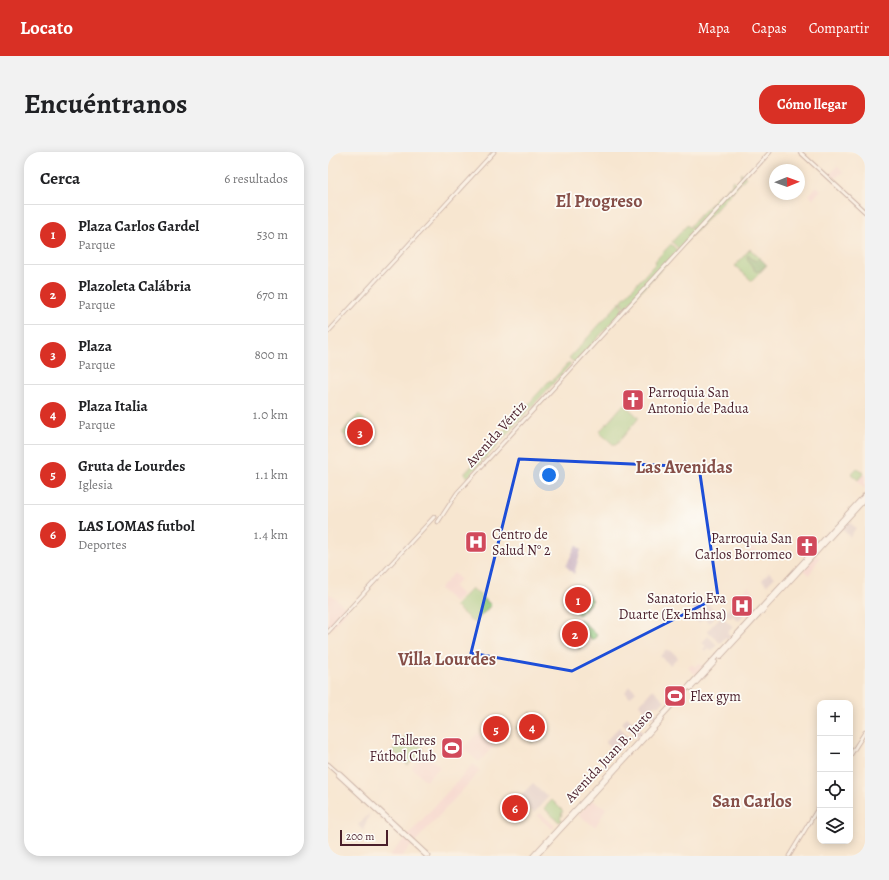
<!DOCTYPE html>
<html lang="es">
<head>
<meta charset="utf-8">
<style>
	body { margin:0; font-family:Alegreya,serif; background:#f2f2f2; color:#202124 }
	.controls { position:absolute; right:12px; bottom:12px; display:grid; overflow:hidden; border-radius:8px; box-shadow:0 2px 10px #0003 }
	.controls button { width:36px; height:36px; display:grid; place-items:center; padding:0; border:0; border-bottom:1px solid #e0e0e0; background:#fff; color:#202124; font:20px sans-serif }
	.compass { position:absolute; left:441px; top:12px; width:36px; height:36px; border-radius:50%; background:#fff; box-shadow:0 2px 10px #0003; rotate:89deg }
	.scale { position:absolute; left:12px; bottom:10px; width:48px; box-sizing:border-box; padding-left:4px; border:2px solid #4a1f2b; border-top:0; font-size:11px; line-height:14px; white-space:nowrap; color:#4a1f2b; -webkit-text-stroke:3px #fdfcf7; paint-order:stroke }
	.you { position:absolute; left:221px; top:323px; width:14px; height:14px; margin:-10px; border:3px solid #fff; border-radius:50%; background:#1a73e8; box-shadow:0 0 0 6px #1a73e833 }
	.badge { display:grid; place-items:center; width:26px; height:26px; border-radius:50%; background:#d93025; color:#fff; font-size:13px; font-weight:700 }
	.pin { position:absolute; translate:-50% -50%; border:2px solid #fff; box-shadow:0 1px 4px #0006 }
	.list { margin:0; padding:0; list-style:none }
	h2 { display:flex; justify-content:space-between; align-items:center; height:52px; margin:0; padding:0 16px; font-size:17px }
	h2 small { font-size:13px; font-weight:400; color:#757577 }
	.list li { display:grid; grid-template-columns:26px 1fr auto; gap:12px; align-items:center; box-sizing:border-box; height:60px; padding:0 16px; border-top:1px solid #e0e0e0 }
	.list b { display:block; font-size:15px; white-space:nowrap }
	.list p { margin:0; font-size:13px; white-space:nowrap; color:#757577 }
	.list em { font-size:13px; font-style:normal; color:#757577 }
	.icon { flex:none; width:22px; height:22px; fill:none; stroke:currentColor; stroke-width:2; stroke-linecap:round; stroke-linejoin:round }
	.map { position:relative; flex:none; width:537px; height:704px; overflow:hidden; border-radius:16px }
	header { display:flex; align-items:center; gap:24px; box-sizing:border-box; height:56px; padding:0 20px; background:#d93025; color:#fff }
	header strong { font-size:19px }
	nav { display:flex; gap:22px; margin-inline-start:auto; font-size:14px }
	.intro { display:flex; align-items:center; justify-content:space-between; box-sizing:border-box; height:96px; padding:0 24px }
	h1 { margin:0; font-size:28px }
	.button { padding:10px 18px; border-radius:16px; background:#d93025; color:#fff; font-size:14px; font-weight:700 }
	main { display:flex; gap:24px; padding:0 24px }
	aside { flex:1; background:#fff; border-radius:16px; box-shadow:0 2px 10px #0003 }
	.map>svg:first-child { display:block }
	.built { fill:#f7cfd3 }
	.industrial { fill:#d2bdc7 }
	.green { fill:#93cb7d; stroke:#6e7554 }
	.forest { fill:#76af6c; stroke:#60674c }
	.lines { fill:none; stroke-linecap:round; stroke-linejoin:round }
	.secondary-casing { stroke:#876565; stroke-width:4.5 }
	.primary-casing { stroke:#876565; stroke-width:5.5 }
	.secondary { stroke:#fff; stroke-width:3 }
	.primary { stroke:#fff; stroke-width:4 }
	.marked { fill:none; stroke:#1d4ed8; stroke-width:3; stroke-linejoin:round }
	.labels { text-anchor:middle; dominant-baseline:central; stroke-width:3.5; stroke-linejoin:round; paint-order:stroke }
	.poi-label { font-size:14px; fill:#4a1f2b; stroke:#fdfcf7; text-anchor:start }
	.street-label { font-size:14px; fill:#4a1f2b; stroke:#fdfcf7 }
	.district-label { font-size:18px; font-weight:bold; fill:#864f48; stroke:#fdfcf7 }
</style>
</head>
<body>
<header>
<strong>Locato</strong>
<nav><a>Mapa</a><a>Capas</a><a>Compartir</a></nav>
</header>
<div class="intro"><h1>Encuéntranos</h1><a class="button">Cómo llegar</a></div>
<main>
<aside>
<h2>Cerca<small>6 resultados</small></h2>
<ul class="list">
<li><span class="badge">1</span><div><b>Plaza Carlos Gardel</b><p>Parque</p></div><em>530 m</em></li>
<li><span class="badge">2</span><div><b>Plazoleta Calábria</b><p>Parque</p></div><em>670 m</em></li>
<li><span class="badge">3</span><div><b>Plaza</b><p>Parque</p></div><em>800 m</em></li>
<li><span class="badge">4</span><div><b>Plaza Italia</b><p>Parque</p></div><em>1.0 km</em></li>
<li><span class="badge">5</span><div><b>Gruta de Lourdes</b><p>Iglesia</p></div><em>1.1 km</em></li>
<li><span class="badge">6</span><div><b>LAS LOMAS futbol</b><p>Deportes</p></div><em>1.4 km</em></li>
</ul>
</aside>
<div class="map">
<svg width="537" height="704" viewBox="0 0 537 704">
	<rect width="100%" height="100%" fill="#fdfcf7"/>
	<filter id="ink" filterUnits="userSpaceOnUse"><feTurbulence type="fractalNoise" baseFrequency=".025" numOctaves="2"/><feDisplacementMap in="SourceGraphic" scale="8" xChannelSelector="R" yChannelSelector="G"/><feConvolveMatrix kernelMatrix="1 2 1 2 8 2 1 2 1" color-interpolation-filters="sRGB"/></filter>
	<filter id="wash" filterUnits="userSpaceOnUse"><feTurbulence type="fractalNoise" baseFrequency=".012" numOctaves="4" result="noise"/><feDisplacementMap in="SourceGraphic" scale="16" xChannelSelector="R" yChannelSelector="G"/><feGaussianBlur stdDeviation="0.9" result="paint"/><feColorMatrix in="noise" values="0 0 0 0 0 0 0 0 0 0 0 0 0 0 0 0 0 1.4 0 .05"/><feComposite in="paint" operator="in"/></filter>
	<g filter="url(#wash)">
		<rect width="100%" height="100%" fill="#f7e6d0"/>
		<!-- built -->
		<path class="built" d="M509,14l6,6 -8,7 -5,-5z
			M489,34l4,4 -8,9 -4,-4z
			M536,321l1,2v14l-8,-8z
			M424,394l8,7 -8,8 -7,-7z
			M488,403l4,2 -11,18 -6,-5z
			M126,421l6,6 -6,8 8,8 -7,8 -15,-14v-1z
			M420,434l8,8 -7,7 -8,-7z
			M3,442l17,16 -16,18 -4,-3v-29z
			M410,445l13,11 -3,3 3,4 -2,2 -16,-15z
			M371,511l3,3v2l-6,7 -8,-7 4,-4 3,3z
			M150,581l15,14 -14,15 -16,-14z
			M97,601l15,14 -14,14 -14,-13v-1z
			M145,612l7,7 -78,85h-13z
			M264,648l14,8 -10,18h-2l-16,-11z
			M212,661l15,13 -3,3 -15,-13z"/>
		<!-- industrial -->
		<path class="industrial" d="M520,369l8,7 -6,9 -9,-9z
			M248,393l5,5 -7,24 -8,-8z
			M441,420l6,5 -8,8 -5,-5z
			M377,449l10,9 -3,3 3,4 -6,6 -5,-5 -5,5 -5,-4 4,-5 -5,-5 6,-6 2,2z
			M403,453l5,4 2,-2 7,6 -6,8 -6,-5 -3,2 -5,-5z
			M393,464h1l11,11 -6,6 4,4 -3,3 -3,-2 -5,5 -13,-12z
			M380,484l9,9 -6,6 -3,-3 -3,3 -2,-2 3,-3 -4,-3z
			M339,497l2,2 1,-1 8,7 -8,8 -10,-9z
			M302,534l6,5 -6,6 -5,-5z
			M325,537l12,12 -6,5 -1,-2 -2,2 -2,-1 -3,3 7,7 -3,4 -16,-14z
			M299,565l16,15 -5,6 -16,-15z
			M291,575l13,11 -5,5 -5,-5 -3,3 5,4 -7,8 -11,-10v-2z
			M205,631l15,14 -14,16 -16,-15z
			M42,661l-7,18 -5,-6z"/>
		<!-- green -->
		<path class="green" d="M413,21l5,4 -50,54 -6,-5 31,-33 1,1 10,-10v-2l1,-2 4,3 5,-6 -2,-2z
			M359,73l8,7 -16,17 -7,-7z
			M343,92l7,7 -53,57 -3,-8 34,-37 -1,-2z
			M422,97l17,16 -15,16 -17,-15z
			M293,149l2,9 -48,53 -6,-5z
			M241,210l2,2 -54,59 -6,-6 8,-9 3,3 28,-31 2,1z
			M295,253h2l13,12v2l-22,26h-2l-14,-12v-2z
			M31,262l18,18 -17,18 -18,-17z
			M185,268l3,5 -15,16 -4,-3z
			M167,288l4,4 -16,16 -3,-3z
			M151,306l3,4 -14,15 -4,-3z
			M529,316l7,5 -6,7 -7,-6z
			M250,434l15,14 -14,15 -16,-14z
			M144,436l19,17 -17,18 -19,-17z
			M252,467l17,16 -4,5 -9,-7 -6,7 -1,-1 -2,2 6,6 -2,2 -14,-13z
			M203,560l16,14 -15,17 -16,-15z
			M79,582l16,14v2l-15,15 -16,-14 1,-2z
			M224,648l11,11 -2,3 1,1 -2,3 2,2 -3,2 -15,-14z"/>
		<!-- forest -->
		<path class="forest" d="M420,103l2,1v2l6,3 4,-3 6,6v1c-3,4 -8,9 -12,5v-3l-3,-1c-2,-3 -3,-6 -4,-9z"/>
	</g>
	<g filter="url(#ink)">
		<g class="lines">
			<!-- secondary casing -->
			<g class="secondary-casing">
				<path id="secondary" d="M472,0l65,60
					M0,180l166,-180
					M110,370l19,-29 313,-341
					M0,480l106,-115
					M522,604l15,-24
					M0,612l9,8 3,1 89,83
					M9,620l1,3 88,81
					M461,704l31,-51"/>
			</g>
			<!-- primary casing -->
			<g class="primary-casing">
				<path id="primary" d="M392,505l145,-158
					M363,536l24,-26
					M205,704l332,-361
					M208,704l126,-137"/>
			</g>
			<!-- secondary -->
			<use href="#secondary" class="secondary"/>
			<!-- primary -->
			<use href="#primary" class="primary"/>
		</g>
	</g>
	<!-- marked area -->
	<path d="M0 0H537V704H0ZM191,307l180,8 19,130 -146,74 -101,-18z" fill="#f7e6d0" fill-opacity=".55" fill-rule="evenodd"/>
	<path class="marked" d="M191,307l180,8 19,130 -146,74 -101,-18z"/>
	<!-- icons -->
	<defs>
		<g id="church-square" transform="scale(1.15)"><rect x="-9" y="-9" width="18" height="18" rx="4" fill="#d1495b" stroke="#fdfcf7"/><path d="M-1.2-6h2.4v3.5h3.3v2.4h-3.3V6h-2.4V-.1h-3.3v-2.4h3.3Z" fill="#fff"/></g>
		<g id="hospital-square" transform="scale(1.15)"><rect x="-9" y="-9" width="18" height="18" rx="4" fill="#d1495b" stroke="#fdfcf7"/><path d="M-5-5h3v3.5h4V-5h3V5h-3V1.5h-4V5h-3Z" fill="#fff"/></g>
		<g id="stadium-square" transform="scale(1.15)"><rect x="-9" y="-9" width="18" height="18" rx="4" fill="#d1495b" stroke="#fdfcf7"/><path d="M0-5a6.5 5 0 1 0 0 10a6.5 5 0 1 0 0-10ZM-3.5-1.8h7v3.6h-7Z" fill="#fff"/></g>
	</defs>
	<g fill-rule="evenodd">
		<use href="#church-square" x="305" y="248"/>
		<use href="#hospital-square" x="148" y="390"/>
		<use href="#church-square" x="479" y="394"/>
		<use href="#hospital-square" x="414" y="454"/>
		<use href="#stadium-square" x="347" y="544"/>
		<use href="#stadium-square" x="124" y="596"/>
	</g>
	<g class="labels">
		<!-- poi labels -->
		<g class="poi-label">
			<text x="320" y="240">Parroquia San<tspan x="320" dy="16">Antonio de Padua</tspan></text>
			<text x="164" y="382">Centro de<tspan x="164" dy="16">Salud N° 2</tspan></text>
			<text x="464" y="386" text-anchor="end">Parroquia San<tspan x="464" dy="16">Carlos Borromeo</tspan></text>
			<text x="398" y="446" text-anchor="end">Sanatorio Eva<tspan x="398" dy="16">Duarte (Ex Emhsa)</tspan></text>
			<text x="362" y="544">Flex gym</text>
			<text x="108" y="588" text-anchor="end">Talleres<tspan x="108" dy="16">Fútbol Club</tspan></text>
		</g>
		<!-- street labels -->
		<g class="street-label">
			<text transform="translate(168 282) rotate(-48)">Avenida Vértiz</text>
			<text transform="translate(281 604) rotate(-47)">Avenida Juan B. Justo</text>
		</g>
		<!-- district labels -->
		<g class="district-label">
			<text x="271" y="49">El Progreso</text>
			<text x="356" y="315">Las Avenidas</text>
			<text x="119" y="507">Villa Lourdes</text>
			<text x="424" y="649">San Carlos</text>
		</g>
	</g>
</svg>
<div class="controls">
<button>+</button>
<button>−</button>
<button><svg class="icon" aria-label="locate" viewBox="0 0 24 24"><circle cx="12" cy="12" r="6"/><path d="M12 2v4M12 18v4M2 12h4M18 12h4"/></svg></button>
<button><svg class="icon" aria-label="layers" viewBox="0 0 24 24"><path d="M12 4l9 5-9 5-9-5zM3 14l9 5 9-5"/></svg></button>
</div>
<svg class="compass" viewBox="-18 -18 36 36"><path d="M0-13l5 13h-10z" fill="#e53935"/><path d="M0 13l5-13h-10z" fill="#757577"/></svg>
<div class="scale">200 m</div>
<div class="you"></div>
<div class="pin badge" style="left:250px;top:448px">1</div>
<div class="pin badge" style="left:247px;top:482px">2</div>
<div class="pin badge" style="left:32px;top:280px">3</div>
<div class="pin badge" style="left:204px;top:575px">4</div>
<div class="pin badge" style="left:168px;top:577px">5</div>
<div class="pin badge" style="left:187px;top:656px">6</div>
</div>
</main>
</body>
</html>
